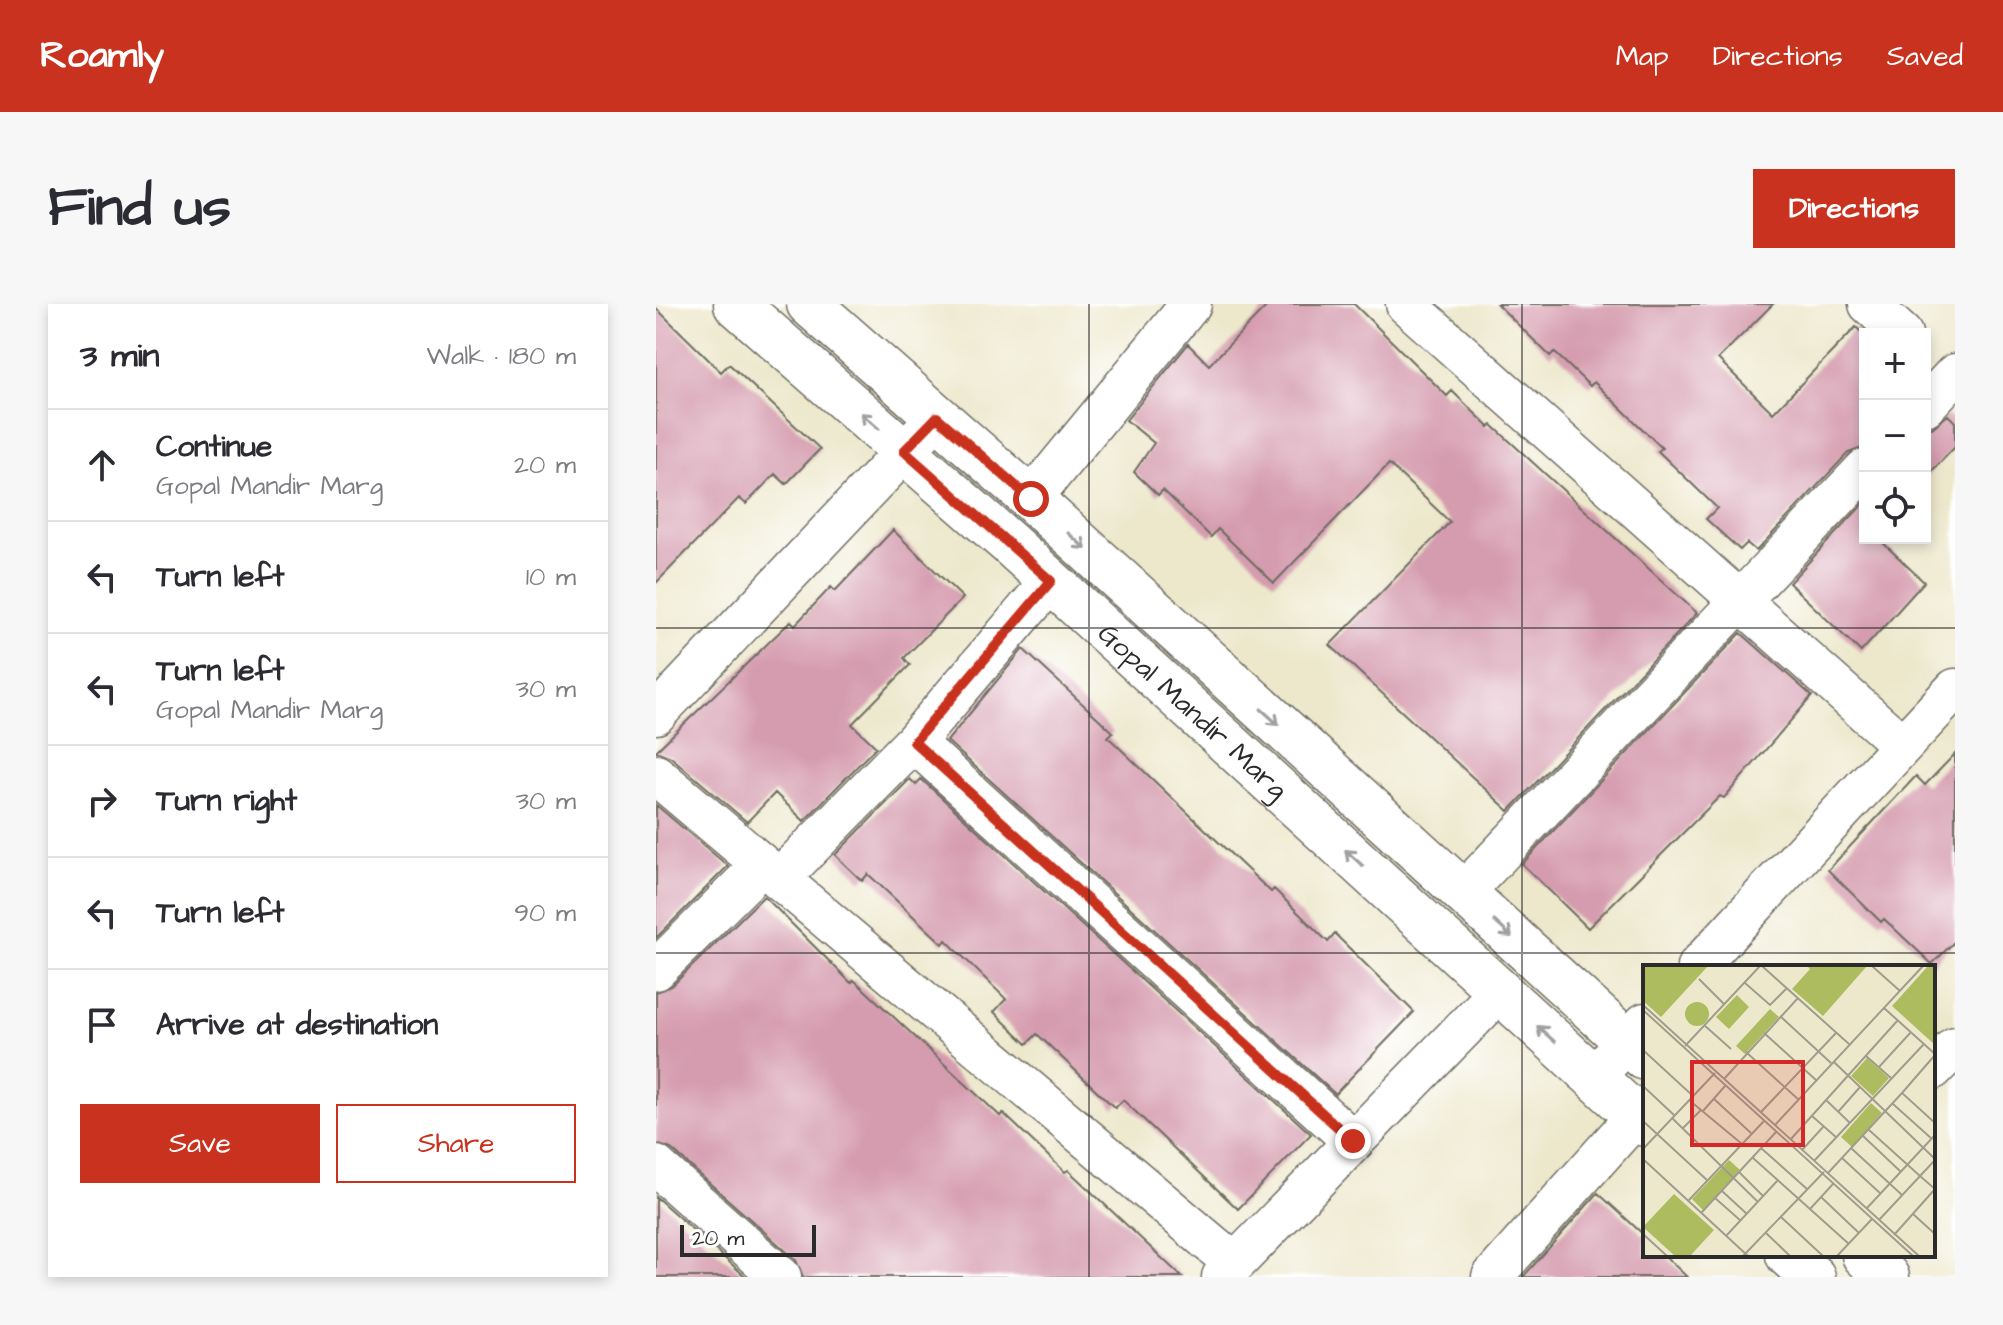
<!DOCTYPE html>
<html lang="en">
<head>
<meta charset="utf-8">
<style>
	body { margin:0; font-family:"Architects Daughter",sans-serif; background:#f7f7f7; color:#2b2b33 }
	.controls { position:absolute; right:24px; top:24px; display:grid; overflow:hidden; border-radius:0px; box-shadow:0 4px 12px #0003 }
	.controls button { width:72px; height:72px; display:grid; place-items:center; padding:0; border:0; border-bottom:2px solid #e1e1e2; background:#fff; color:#2b2b33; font:40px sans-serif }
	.scale { position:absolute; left:24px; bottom:20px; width:136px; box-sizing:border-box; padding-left:8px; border:4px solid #2b2b2b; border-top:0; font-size:22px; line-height:28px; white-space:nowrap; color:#2b2b2b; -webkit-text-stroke:6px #fff; paint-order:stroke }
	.stop { position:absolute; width:24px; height:24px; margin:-18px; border:6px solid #c8321e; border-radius:50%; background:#fff }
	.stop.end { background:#c8321e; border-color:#fff; box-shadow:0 2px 8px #0008 }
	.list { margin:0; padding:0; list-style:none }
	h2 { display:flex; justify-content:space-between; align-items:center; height:104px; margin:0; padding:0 32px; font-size:34px }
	h2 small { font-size:26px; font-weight:400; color:#7c7c81 }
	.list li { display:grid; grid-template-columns:52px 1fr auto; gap:24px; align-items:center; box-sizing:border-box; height:112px; padding:0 32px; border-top:2px solid #e1e1e2 }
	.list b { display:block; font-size:30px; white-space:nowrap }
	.list p { margin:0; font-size:26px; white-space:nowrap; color:#7c7c81 }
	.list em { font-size:26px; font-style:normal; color:#7c7c81 }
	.actions { display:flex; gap:16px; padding:24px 32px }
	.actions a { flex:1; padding:18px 0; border:2px solid #c8321e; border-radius:0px; text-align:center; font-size:28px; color:#c8321e }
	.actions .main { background:#c8321e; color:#fff }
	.icon { flex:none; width:44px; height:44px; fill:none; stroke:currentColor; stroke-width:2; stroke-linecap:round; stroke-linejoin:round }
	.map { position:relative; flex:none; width:1299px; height:973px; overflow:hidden; border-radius:0px }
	header { display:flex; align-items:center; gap:48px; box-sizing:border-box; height:112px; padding:0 40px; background:#c8321e; color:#fff }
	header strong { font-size:38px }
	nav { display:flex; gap:44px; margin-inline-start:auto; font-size:28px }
	.intro { display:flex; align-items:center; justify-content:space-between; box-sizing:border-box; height:192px; padding:0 48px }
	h1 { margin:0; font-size:56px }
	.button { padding:20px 36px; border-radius:0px; background:#c8321e; color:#fff; font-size:28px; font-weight:700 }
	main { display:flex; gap:48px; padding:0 48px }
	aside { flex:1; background:#fff; border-radius:0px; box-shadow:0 4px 12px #0003 }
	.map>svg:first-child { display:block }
	.building { fill:#d59caf }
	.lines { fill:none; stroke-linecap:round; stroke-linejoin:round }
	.minor-casing { stroke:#6f6d63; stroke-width:43 }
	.tertiary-casing { stroke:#6f6d63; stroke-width:47 }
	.minor { stroke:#fff; stroke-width:40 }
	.tertiary { stroke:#fff; stroke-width:44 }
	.oneway { stroke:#a0a0a0 }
	.route { stroke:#c8321e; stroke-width:10 }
	.grid { fill:none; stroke:#2b2b2b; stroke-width:2; stroke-opacity:0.55 }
	.labels { text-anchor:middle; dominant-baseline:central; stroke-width:8; stroke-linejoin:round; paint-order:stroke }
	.street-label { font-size:28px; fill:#2b2b2b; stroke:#fff }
	.inset-road { fill:none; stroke:#9f9c8c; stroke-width:2 }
	.view { fill:#d62828; fill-opacity:0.15; stroke:#d62828; stroke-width:4 }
	.inset-edge { fill:none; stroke:#2b2b2b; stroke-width:4 }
</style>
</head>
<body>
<header>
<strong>Roamly</strong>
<nav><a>Map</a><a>Directions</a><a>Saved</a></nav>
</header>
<div class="intro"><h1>Find us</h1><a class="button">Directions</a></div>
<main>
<aside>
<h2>3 min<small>Walk · 180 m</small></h2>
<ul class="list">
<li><svg class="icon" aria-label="ahead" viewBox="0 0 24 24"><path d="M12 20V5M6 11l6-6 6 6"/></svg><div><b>Continue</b><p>Gopal Mandir Marg</p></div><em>20 m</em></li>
<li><svg class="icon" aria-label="left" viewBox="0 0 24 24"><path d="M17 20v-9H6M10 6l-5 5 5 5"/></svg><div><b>Turn left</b></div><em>10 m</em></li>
<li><svg class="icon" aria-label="left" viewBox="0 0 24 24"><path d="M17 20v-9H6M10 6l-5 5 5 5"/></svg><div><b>Turn left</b><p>Gopal Mandir Marg</p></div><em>30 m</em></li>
<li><svg class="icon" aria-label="right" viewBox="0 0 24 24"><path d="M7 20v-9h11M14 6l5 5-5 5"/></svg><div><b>Turn right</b></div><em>30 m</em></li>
<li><svg class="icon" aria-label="left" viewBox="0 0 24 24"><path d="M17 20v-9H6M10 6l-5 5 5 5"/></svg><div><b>Turn left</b></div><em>90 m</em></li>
<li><svg class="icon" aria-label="arrive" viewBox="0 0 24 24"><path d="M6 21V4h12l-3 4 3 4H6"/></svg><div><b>Arrive at destination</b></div></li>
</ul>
<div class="actions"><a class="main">Save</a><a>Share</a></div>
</aside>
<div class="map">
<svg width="1299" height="973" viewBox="0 0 1299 973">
	<rect width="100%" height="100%" fill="#fff"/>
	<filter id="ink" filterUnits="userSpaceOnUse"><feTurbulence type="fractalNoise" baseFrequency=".0125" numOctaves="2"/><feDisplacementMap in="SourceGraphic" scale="16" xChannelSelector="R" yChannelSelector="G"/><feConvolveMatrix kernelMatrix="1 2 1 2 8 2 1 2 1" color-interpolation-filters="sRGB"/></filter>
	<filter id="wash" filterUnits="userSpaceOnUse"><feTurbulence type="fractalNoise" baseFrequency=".006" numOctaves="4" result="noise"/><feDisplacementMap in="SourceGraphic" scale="32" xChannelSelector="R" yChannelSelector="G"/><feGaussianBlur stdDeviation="1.8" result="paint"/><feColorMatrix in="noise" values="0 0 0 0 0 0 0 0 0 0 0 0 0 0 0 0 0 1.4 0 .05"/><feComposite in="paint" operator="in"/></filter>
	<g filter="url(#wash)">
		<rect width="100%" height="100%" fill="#ede8cc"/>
		<g id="blocks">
			<!-- building -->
			<path class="building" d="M613,0h85l93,92 5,-5 37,36 3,-2 205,188 -188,198 -179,-166 120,-123 -61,-58 -115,119 -56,-54 -7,8 -48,-47 -5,5 -24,-23 20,-29 -28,-23 62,-76 21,21z
				M841,0h276l-55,55 55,54 83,-86 9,9v111l-17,6 -92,98 -9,-8 -7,7 -34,-31 11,-11 -59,-57 4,-3 -68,-66 -4,4 -36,-34 -4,4z
				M0,4l65,64 8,-8 91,85 -34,35 -11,-10 -29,30 -7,-6 -83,85z
				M1292,111l7,7v25l-30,31v-50h7z
				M1209,198v36h13l46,44 -63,70 -72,-69z
				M237,226l70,68 -59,60 6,7 -58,59 24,23 -72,74 -29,-28 -28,29 -76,-65 -15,-6 135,-130 4,4 36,-38 4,4z
				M1085,329l71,63 -88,102 -4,-2 -132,132 -66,-64z
				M367,345l90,83 -5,5 163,155 3,-3 54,53 7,-8 79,78 -79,82 -388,-353z
				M1299,450v187l-23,23 -48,-45 -3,3 -53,-52 88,-94 9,9z
				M254,475l6,6 5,-6 390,355 -73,75 -115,-109 -8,8 -78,-74 -10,10 -33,-32 12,-13 -60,-59 -3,4 -75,-70 -6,7 -27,-26z
				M0,501l72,61 -72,72z
				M108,592l87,87 3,-3 146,136 3,-3 62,59 3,-2 114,107h-379l-7,-17 -125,-111 -15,-5v-152l16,-6z
				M942,889l47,43v19h19l23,22h-164z
				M0,893l90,80h-90z"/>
		</g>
	</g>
	<g filter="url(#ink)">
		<use href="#blocks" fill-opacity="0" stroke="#6f6d63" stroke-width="2"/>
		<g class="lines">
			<!-- minor casing -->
			<g class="minor-casing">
				<path id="minor" d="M750,0l496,441
					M1213,0l33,30
					M1269,102l30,-32
					M375,195l160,-195
					M0,410l281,-297
					M258,438l439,399
					M0,471l578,488
					M123,575l135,-137 137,-161
					M807,589l402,-424
					M1041,663l258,-278
					M0,666l106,-105
					M1277,765l22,-22
					M938,773l51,-54
					M0,862l125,111
					M566,973l278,-286
					M836,973l153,-171"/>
			</g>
			<!-- tertiary casing -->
			<g class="tertiary-casing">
				<g id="tertiary">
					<path id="s1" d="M80,0l274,240 635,580"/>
					<path d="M153,0l222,195 614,559"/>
					<path d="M1132,951l25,22"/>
					<path d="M1208,951l23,22"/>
				</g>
			</g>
			<!-- minor -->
			<use href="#minor" class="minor"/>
			<!-- tertiary -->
			<use href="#tertiary" class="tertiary"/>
		</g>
		<!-- one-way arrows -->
		<defs><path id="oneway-shaft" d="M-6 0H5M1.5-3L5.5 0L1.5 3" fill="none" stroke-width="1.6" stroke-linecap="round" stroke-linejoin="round" transform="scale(2)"/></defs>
		<g class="oneway">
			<use href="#oneway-shaft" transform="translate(214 117) rotate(-139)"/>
			<use href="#oneway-shaft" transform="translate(421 237) rotate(42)"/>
			<use href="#oneway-shaft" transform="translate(614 413) rotate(42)"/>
			<use href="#oneway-shaft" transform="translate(698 554) rotate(-138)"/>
			<use href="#oneway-shaft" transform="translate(847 625) rotate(42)"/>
			<use href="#oneway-shaft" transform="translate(890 730) rotate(-138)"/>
		</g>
	</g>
	<g class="lines" filter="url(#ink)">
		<!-- route -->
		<path class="route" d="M375,195l-94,-82 -33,34 147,130 -137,161 439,399"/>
	</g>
	<!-- grid -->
	<path class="grid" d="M433,0v973M866,0v973M0,324h1299M0,649h1299"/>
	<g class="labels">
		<!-- street labels -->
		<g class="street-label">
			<text stroke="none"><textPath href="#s1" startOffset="612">Gopal Mandir Marg</textPath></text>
		</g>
	</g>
	<!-- overview -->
	<g transform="translate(987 661)">
		<rect width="292" height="292" fill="#ede8cc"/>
		<path d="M0,1h65l-47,51 -18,-16zM164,1h60l-44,50 -31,-27 18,-20zM285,1h7v79l-43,-39zM94,30l12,12 -20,22 -13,-12zM42 49a12 12 0 1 1 24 0a12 12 0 1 1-24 0ZM127,44l9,8 -34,37 -9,-8zM224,93l22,20 -16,18 -22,-20zM228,138l11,10 -30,34 -11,-10zM86,195l11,10 -37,40 -11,-11zM31,229l40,36 -24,26h-15l-32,-29z" fill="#acbc5f"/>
		<path class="inset-road" d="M119,1l87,78M229,1l28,25M56,14l25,25M102,18l25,22 17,-17M0,40l276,251M241,43l51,46M0,45l270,246M137,51l51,47M61,60l27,24M121,68l52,47M42,81l75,-80M0,85l50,46M103,87l53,48M292,90l-33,38 33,30M223,91l25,22M191,97l101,97M236,102l32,-35M81,114l74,-81M0,121l32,30M71,134l37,34M46,135l53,44M183,135l24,23M250,139l39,35M60,146l22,-25M118,147l75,-79M195,147l22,-25M169,151l25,22M29,153l86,84M0,156l65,60M132,160l148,-159M40,163l18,-18M226,165l51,46M220,171l38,36M148,174l107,-119M118,183l46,41M208,183l51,47M0,184l72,-76M159,185l22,-24M110,193l96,86M199,193l39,36M0,194l105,97M171,196l110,-117M96,207l24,24M185,208l74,-80M79,226l25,23M178,232l38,36M72,233l26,23M46,235l75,-79M224,243l68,-73M167,244l23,-25M59,247l74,-80M270,249l22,20M138,252l42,39M236,255l56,-60M123,268l24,23M0,269l24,22M251,270l41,-46 -15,-13M83,271l52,-56M100,291l81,-84M194,291l35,-37"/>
		<path class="view" d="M49,97h111v83h-111z"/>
		<rect width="292" height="292" class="inset-edge"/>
	</g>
</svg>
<div class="controls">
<button>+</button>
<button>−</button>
<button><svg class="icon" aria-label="locate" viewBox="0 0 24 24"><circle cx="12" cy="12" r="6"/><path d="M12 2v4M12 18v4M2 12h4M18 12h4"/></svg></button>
</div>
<div class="scale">20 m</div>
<div class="stop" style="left:375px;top:195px"></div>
<div class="stop end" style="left:697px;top:837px"></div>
</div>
</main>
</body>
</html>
